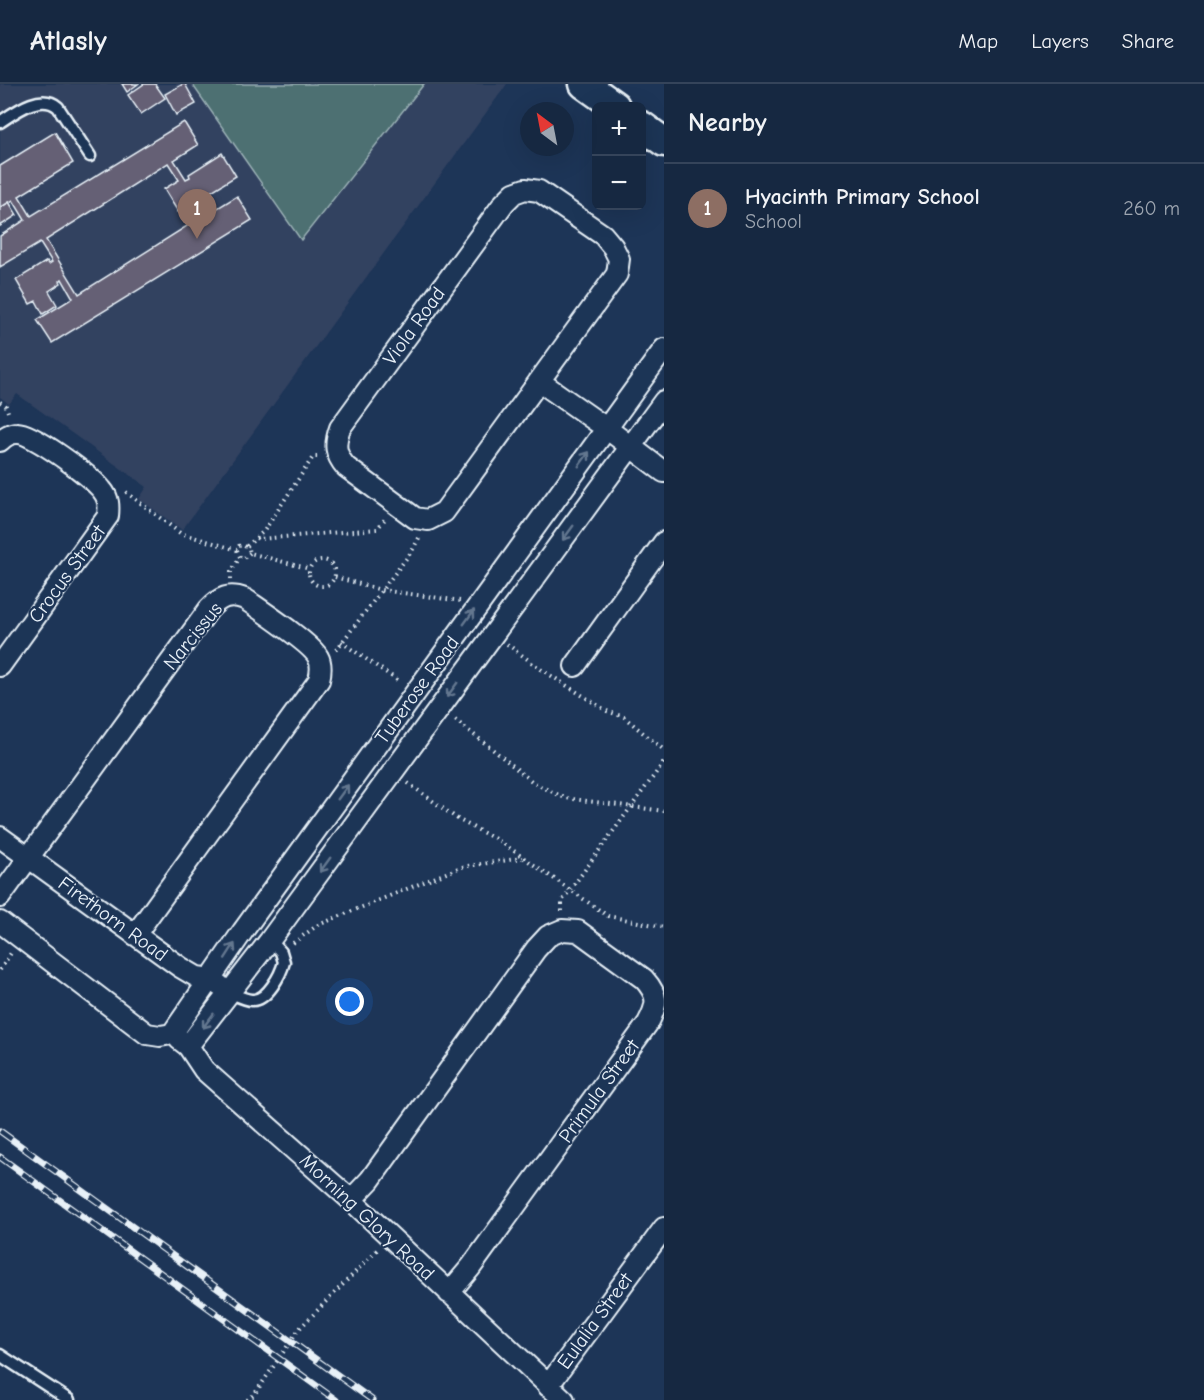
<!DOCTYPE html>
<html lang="en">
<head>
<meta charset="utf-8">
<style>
	body { margin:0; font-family:"Comic Neue",sans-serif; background:#23344c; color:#f1f3f6 }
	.controls { position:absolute; right:18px; top:18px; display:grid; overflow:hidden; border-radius:9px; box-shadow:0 6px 24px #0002 }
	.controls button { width:54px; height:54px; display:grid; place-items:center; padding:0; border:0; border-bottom:2px solid #35445a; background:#162841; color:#f1f3f6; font:30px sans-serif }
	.compass { position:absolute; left:520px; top:18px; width:54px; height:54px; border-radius:50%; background:#162841; box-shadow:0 6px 24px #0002; rotate:328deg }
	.you { position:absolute; left:350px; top:918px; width:21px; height:21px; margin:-15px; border:4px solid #fff; border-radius:50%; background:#1a73e8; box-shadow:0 0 0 9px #1a73e833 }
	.badge { display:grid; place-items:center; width:39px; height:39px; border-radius:50%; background:#ff9aa2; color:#fff; font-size:20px; font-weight:700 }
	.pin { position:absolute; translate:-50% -50px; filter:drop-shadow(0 2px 3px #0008) }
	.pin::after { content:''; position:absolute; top:32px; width:21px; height:18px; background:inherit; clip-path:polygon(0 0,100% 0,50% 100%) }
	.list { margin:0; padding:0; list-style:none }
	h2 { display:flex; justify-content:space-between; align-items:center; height:78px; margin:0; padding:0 24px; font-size:26px }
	h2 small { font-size:20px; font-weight:400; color:#9ea6b1 }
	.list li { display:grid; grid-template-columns:39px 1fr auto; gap:18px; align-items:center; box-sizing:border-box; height:90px; padding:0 24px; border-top:2px solid #35445a }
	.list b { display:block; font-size:22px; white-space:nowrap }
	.list p { margin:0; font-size:20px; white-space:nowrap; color:#9ea6b1 }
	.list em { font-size:20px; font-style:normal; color:#9ea6b1 }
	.map { position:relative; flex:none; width:664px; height:1316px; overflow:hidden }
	header { display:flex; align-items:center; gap:36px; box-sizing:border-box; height:84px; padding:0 30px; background:#162841; border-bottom:2px solid #35445a }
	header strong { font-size:28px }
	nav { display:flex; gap:33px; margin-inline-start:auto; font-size:21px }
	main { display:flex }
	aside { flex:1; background:#162841 }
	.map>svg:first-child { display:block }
	.built { fill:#334260 }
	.green { fill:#4d7072; stroke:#9ab0b5; stroke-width:1.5 }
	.building { fill:#656075; stroke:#e8f1f8; stroke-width:1.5; fill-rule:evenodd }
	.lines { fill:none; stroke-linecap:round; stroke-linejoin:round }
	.lane-casing { stroke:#e8f1f8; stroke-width:15 }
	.street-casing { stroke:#e8f1f8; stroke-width:24 }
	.secondary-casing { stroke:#e8f1f8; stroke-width:33 }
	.path { stroke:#e8f1f8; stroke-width:4; stroke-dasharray:1.5 4.5; stroke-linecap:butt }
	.lane { stroke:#1d3557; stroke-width:10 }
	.street { stroke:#1d3557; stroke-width:20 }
	.secondary { stroke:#1d3557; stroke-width:28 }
	.rail-casing { stroke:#e8f1f8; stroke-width:7 }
	.rail { stroke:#1d3557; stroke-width:4.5; stroke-dasharray:14; stroke-linecap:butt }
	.oneway { stroke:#64778f }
	.labels { text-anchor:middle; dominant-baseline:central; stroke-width:4.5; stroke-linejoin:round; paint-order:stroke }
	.street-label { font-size:20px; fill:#e8f1f8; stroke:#1d3557 }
</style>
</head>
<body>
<header>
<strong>Atlasly</strong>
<nav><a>Map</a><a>Layers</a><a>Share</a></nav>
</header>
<main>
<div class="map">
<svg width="664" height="1316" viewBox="0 0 664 1316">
	<rect width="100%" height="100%" fill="#1d3557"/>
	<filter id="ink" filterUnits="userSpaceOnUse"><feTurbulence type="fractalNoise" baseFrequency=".0167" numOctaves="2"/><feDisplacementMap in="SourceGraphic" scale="12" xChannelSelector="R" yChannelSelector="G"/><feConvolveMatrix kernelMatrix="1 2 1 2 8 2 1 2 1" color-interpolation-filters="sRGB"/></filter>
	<g filter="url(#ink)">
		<!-- built -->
		<path class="built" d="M0,0h507l-325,446 -43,-31 8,-12 -130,-93 -8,10 -9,-7z"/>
		<!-- green -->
		<path class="green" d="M192,0h232l-123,156z"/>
		<!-- building -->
		<path class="building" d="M122,0h16l-11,8z
			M144,0h11l10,14 -24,16 -13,-19z
			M183,0h2l11,20 -20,11 -11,-21z
			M184,38l14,23 -24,15 12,19 4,-2 -1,-3 33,-21 14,23 -34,21 -2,-3 -4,2 12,18 29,-18 15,24 -200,123 -15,-23 36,-22 -11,-19 -2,2 1,2 -12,8 8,14 -14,9 -7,-13 -6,3 -14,-24 31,-19 2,3 3,-2 -12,-19 -40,24v-31l25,-16 -12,-20 -13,8v-42l55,-34 18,31 -54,33 12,20zM168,79l11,17 -15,9 14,23 16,-10 9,14 -124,78 -33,-54z
			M9,118l8,13 -17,11v-18z"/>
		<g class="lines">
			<!-- lane casing -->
			<g class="lane-casing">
				<path id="lane" d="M0,38c15,-10 41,-30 58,-15l32,49
					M229,908c7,3 16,8 23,8 15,1 29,-26 32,-38l-3,-10 -11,-12
					M0,1271l69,45"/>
			</g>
			<!-- street casing -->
			<g class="street-casing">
				<path id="street" d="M525,105l14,2 64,44 10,12 6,12 -2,15 -173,238 -16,8 -13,-2 -69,-51c-11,-13 -12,-22 -6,-39l164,-225 10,-10z
					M539,297l67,47 58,44
					M0,357c4,-4 11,-8 17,-8 15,-1 75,44 85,57 7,8 7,16 6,26l-108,150
					M575,582l89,-124
					M0,753l180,130 17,10 14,2 9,7
					M0,813l209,-288c11,-12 20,-16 36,-10 14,10 67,45 73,58 4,7 3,15 1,23l-184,255
					M0,838l147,112 13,2 12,-2
					M172,950l71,-103 421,-582
					M179,955l9,7 16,24 147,130 213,200
					M188,962l82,-106 394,-539
					M351,1116l19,-20 166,-231 12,-13 14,-6 16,1 66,48c15,17 14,25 4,44l-177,244 -22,26
					M548,1302l116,-158"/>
			</g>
			<!-- secondary casing -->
			<g class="secondary-casing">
				<path id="secondary" d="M584,0l31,22
					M642,42l22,16"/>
			</g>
			<!-- path -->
			<path class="path" d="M0,318l6,4 3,9
				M126,408l54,41 57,17
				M256,454l4,1 117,-10 8,-10
				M247,462l17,-15 49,-74h8
				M250,469l-6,5 -4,-1 -3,-7 2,-4 4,-1 6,4 1,4 60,16
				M309 489a13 13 0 1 1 26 0a13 13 0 1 1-26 0Z
				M335,493l46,13 80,11
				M231,495v-7l9,-15
				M341,558l59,40
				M507,560l35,26 65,41 17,6 40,33
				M336,566l76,-99 7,-13
				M455,636l36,28 43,35 31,15 99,13
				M408,699l51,37 42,22 107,74 56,11
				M562,827v-10l102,-139
				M293,859l25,-18 143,-58 61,-9
				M0,886l11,-17
				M247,1316l7,-5 45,-66 78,-79"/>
			<!-- lane -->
			<use href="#lane" class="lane"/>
			<!-- street -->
			<use href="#street" class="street"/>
			<!-- secondary -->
			<use href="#secondary" class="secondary"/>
			<!-- rail casing -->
			<g class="rail-casing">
				<path id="rail" d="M0,1047l372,269
					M0,1073l336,243"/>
			</g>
			<!-- rail -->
			<use href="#rail" class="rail"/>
		</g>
		<!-- one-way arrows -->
		<defs><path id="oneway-shaft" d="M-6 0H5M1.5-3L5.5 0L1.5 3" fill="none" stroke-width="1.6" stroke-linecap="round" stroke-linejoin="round" transform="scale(1.5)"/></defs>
		<g class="oneway">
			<use href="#oneway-shaft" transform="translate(584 375) rotate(-54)"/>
			<use href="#oneway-shaft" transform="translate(568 449) rotate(126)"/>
			<use href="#oneway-shaft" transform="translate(469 533) rotate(-54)"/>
			<use href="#oneway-shaft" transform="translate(452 606) rotate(126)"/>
			<use href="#oneway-shaft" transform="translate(343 708) rotate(-54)"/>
			<use href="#oneway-shaft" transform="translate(325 781) rotate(126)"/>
			<use href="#oneway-shaft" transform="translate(230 867) rotate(-57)"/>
			<use href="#oneway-shaft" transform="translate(208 937) rotate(127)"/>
		</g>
	</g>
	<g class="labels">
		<!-- street labels -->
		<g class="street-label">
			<text transform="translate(414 242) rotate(-54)">Viola Road</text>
			<text transform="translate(67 490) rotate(-54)">Crocus Street</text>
			<text transform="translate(193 552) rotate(-51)">Narcissus</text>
			<text transform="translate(417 606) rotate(-54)">Tuberose Road</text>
			<text transform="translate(113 835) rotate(36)">Firethorn Road</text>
			<text transform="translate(599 1007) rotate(-54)">Primula Street</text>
			<text transform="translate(367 1133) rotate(43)">Morning Glory Road</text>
			<text transform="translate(595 1237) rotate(-54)">Eulalia Street</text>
		</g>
	</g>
</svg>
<div class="controls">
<button>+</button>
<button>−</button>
</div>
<svg class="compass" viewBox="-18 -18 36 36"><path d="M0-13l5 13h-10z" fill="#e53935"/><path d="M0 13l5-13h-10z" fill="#9ea6b1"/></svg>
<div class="you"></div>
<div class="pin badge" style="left:197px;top:155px;background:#8d6e63">1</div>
</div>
<aside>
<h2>Nearby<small></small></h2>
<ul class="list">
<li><span class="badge" style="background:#8d6e63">1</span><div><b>Hyacinth Primary School</b><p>School</p></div><em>260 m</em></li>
</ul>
</aside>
</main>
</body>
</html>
